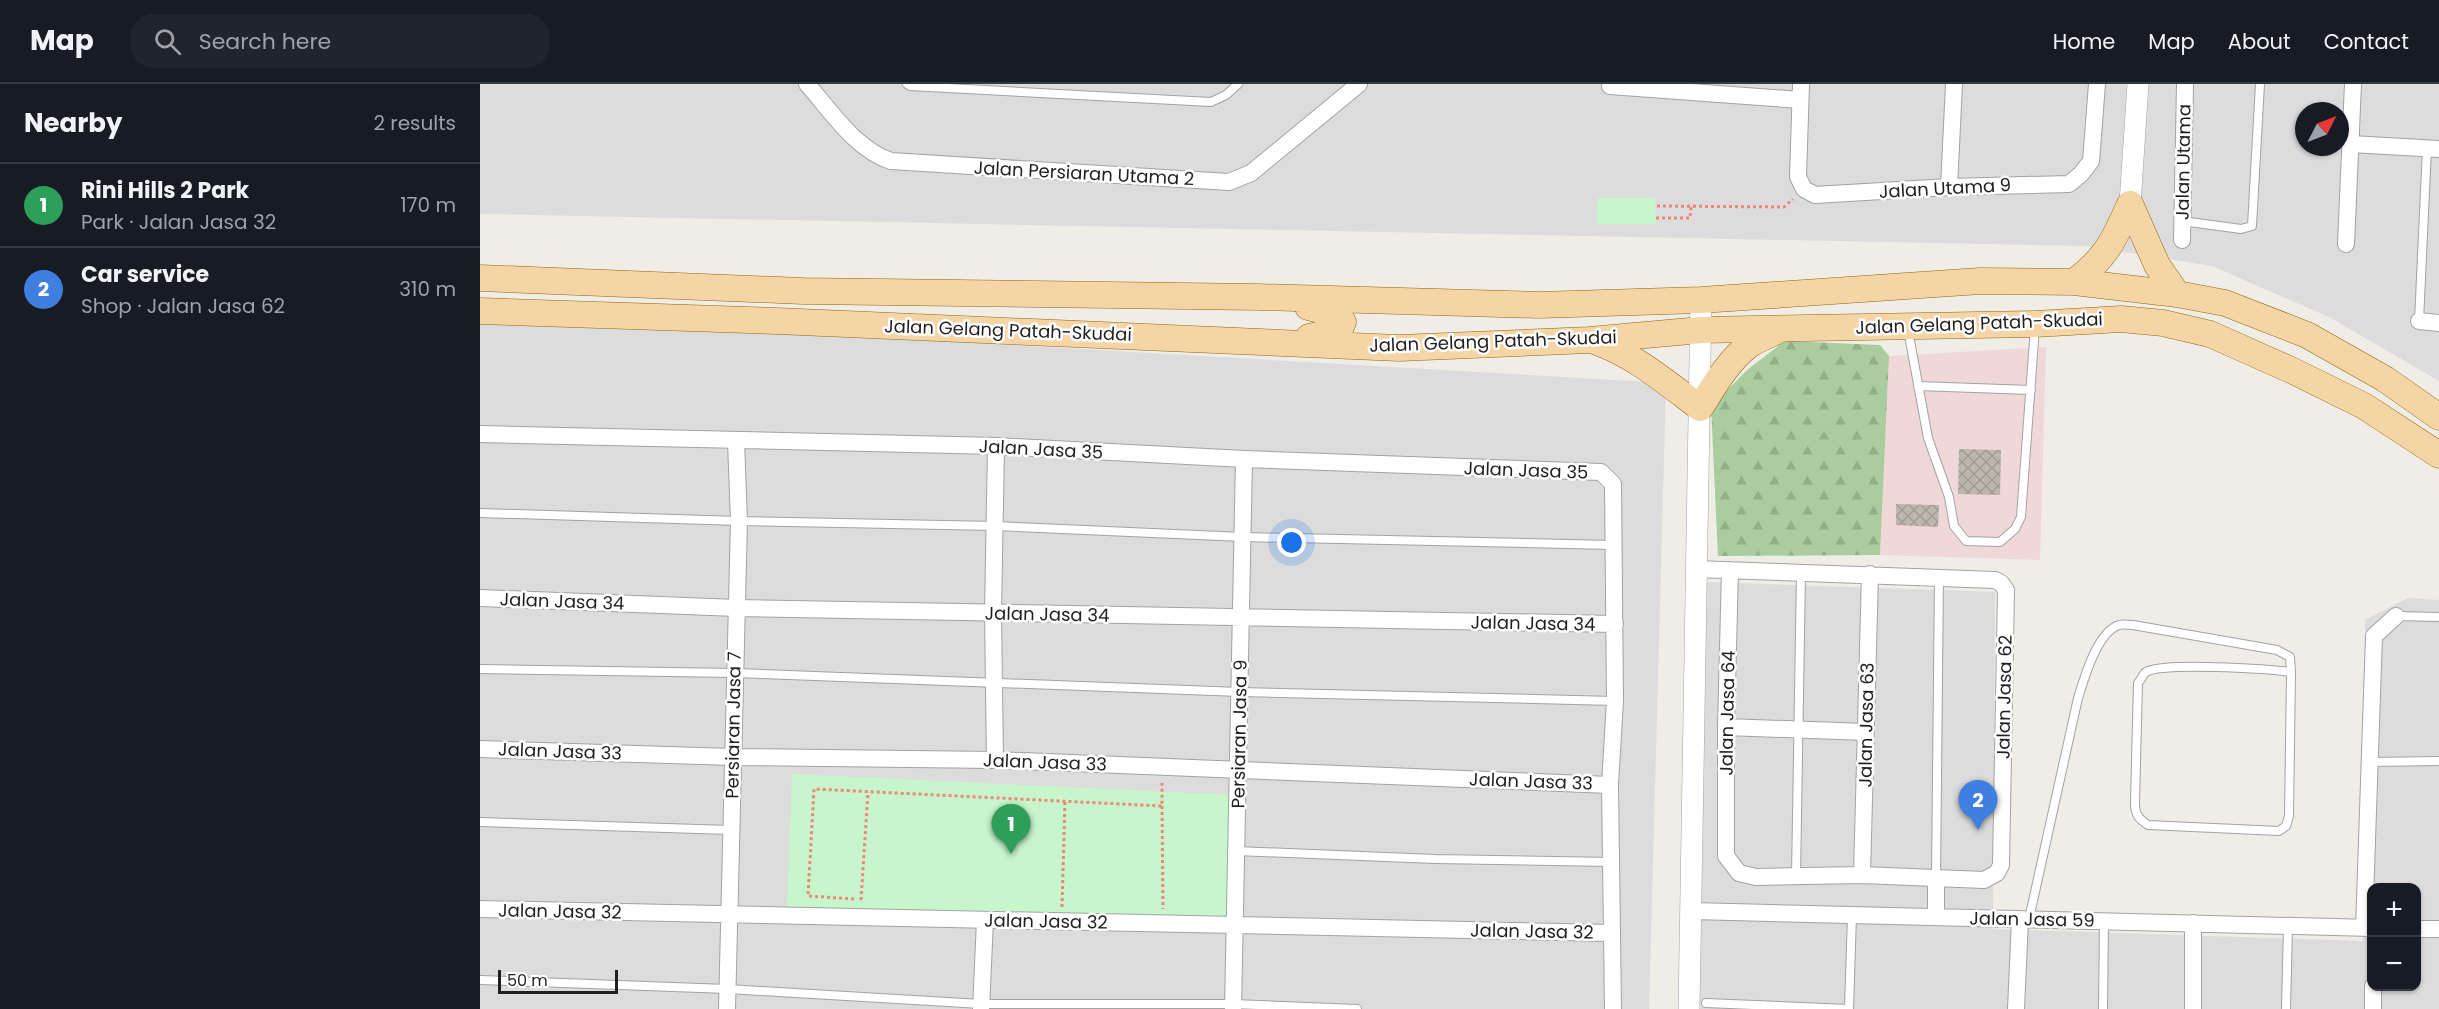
<!DOCTYPE html>
<html lang="en">
<head>
<meta charset="utf-8">
<style>
	body { margin:0; font-family:Poppins,sans-serif; background:#20242c; color:#f1f3f6 }
	.controls { position:absolute; right:18px; bottom:18px; display:grid; overflow:hidden; border-radius:12px; box-shadow:0 2px 4px #0004 }
	.controls button { width:54px; height:54px; display:grid; place-items:center; padding:0; border:0; border-bottom:2px solid #363941; background:#171b24; color:#f1f3f6; font:30px sans-serif }
	.compass { position:absolute; left:1815px; top:18px; width:54px; height:54px; border-radius:50%; background:#171b24; box-shadow:0 2px 4px #0004; rotate:48deg }
	.scale { position:absolute; left:18px; bottom:15px; width:120px; box-sizing:border-box; padding-left:6px; border:3px solid #1f1f1f; border-top:0; font-size:16px; line-height:21px; white-space:nowrap; color:#1f1f1f; -webkit-text-stroke:4px #fff; paint-order:stroke }
	.you { position:absolute; left:812px; top:459px; width:21px; height:21px; margin:-15px; border:4px solid #fff; border-radius:50%; background:#1a73e8; box-shadow:0 0 0 9px #1a73e833 }
	.badge { display:grid; place-items:center; width:39px; height:39px; border-radius:50%; background:#db8e8e; color:#fff; font-size:20px; font-weight:700 }
	.pin { position:absolute; translate:-50% -50px; filter:drop-shadow(0 2px 3px #0008) }
	.pin::after { content:''; position:absolute; top:32px; width:21px; height:18px; background:inherit; clip-path:polygon(0 0,100% 0,50% 100%) }
	.list { margin:0; padding:0; list-style:none }
	h2 { display:flex; justify-content:space-between; align-items:center; height:78px; margin:0; padding:0 24px; font-size:26px }
	h2 small { font-size:20px; font-weight:400; color:#9ea1a6 }
	.list li { display:grid; grid-template-columns:39px 1fr auto; gap:18px; align-items:center; box-sizing:border-box; height:84px; padding:0 24px; border-top:2px solid #363941 }
	.list b { display:block; font-size:22px; white-space:nowrap }
	.list p { margin:0; font-size:20px; white-space:nowrap; color:#9ea1a6 }
	.list em { font-size:20px; font-style:normal; color:#9ea1a6 }
	.icon { flex:none; width:33px; height:33px; fill:none; stroke:currentColor; stroke-width:2; stroke-linecap:round; stroke-linejoin:round }
	.map { position:relative; flex:none; width:1959px; height:925px; overflow:hidden }
	header { display:flex; align-items:center; gap:36px; box-sizing:border-box; height:84px; padding:0 30px; background:#171b24; border-bottom:2px solid #363941 }
	header strong { font-size:28px }
	nav { display:flex; gap:33px; margin-inline-start:auto; font-size:21px }
	.search { width:420px; height:54px; background:#20242c; display:flex; align-items:center; gap:15px; box-sizing:border-box; padding:0 21px; border-radius:24px; color:#9ea1a6; font-size:22px }
	main { display:flex }
	aside { flex:1; background:#171b24 }
	.map>svg:first-child { display:block }
	.residential { fill:#dddcdc; fill-rule:evenodd }
	.commercial { fill:#efd8d7 }
	.forest { fill:url(#forest-firs) }
	.park { fill:#c7f6cc }
	.building { fill:url(#building-cross-hatch) }
	.lines { fill:none; stroke-linecap:round; stroke-linejoin:round }
	.service-casing { stroke:#a3a3a3; stroke-width:10 }
	.minor-casing { stroke:#a3a3a3; stroke-width:18 }
	.tertiary-casing { stroke:#a3a3a3; stroke-width:22 }
	.primary-casing { stroke:#90670b; stroke-width:27 }
	.path { stroke:#f08677; stroke-width:3; stroke-dasharray:3 3; stroke-linecap:butt }
	.service { stroke:#fff; stroke-width:8 }
	.minor { stroke:#fff; stroke-width:16 }
	.tertiary { stroke:#fff; stroke-width:21 }
	.primary { stroke:#f5d5a5; stroke-width:26 }
	.labels { text-anchor:middle; dominant-baseline:central; stroke-width:5; stroke-linejoin:round; paint-order:stroke }
	.street-label { font-size:18px; fill:#1f1f1f; stroke:#fff }
</style>
</head>
<body>
<header>
<strong>Map</strong>
<div class="search"><svg class="icon" aria-label="search" viewBox="0 0 24 24"><circle cx="10" cy="10" r="6"/><path d="M15 15l6 6"/></svg>Search here</div>
<nav><a>Home</a><a>Map</a><a>About</a><a>Contact</a></nav>
</header>
<main>
<aside>
<h2>Nearby<small>2 results</small></h2>
<ul class="list">
<li><span class="badge" style="background:#2e9e5b">1</span><div><b>Rini Hills 2 Park</b><p>Park · Jalan Jasa 32</p></div><em>170 m</em></li>
<li><span class="badge" style="background:#3f7fe0">2</span><div><b>Car service</b><p>Shop · Jalan Jasa 62</p></div><em>310 m</em></li>
</ul>
</aside>
<div class="map">
<svg width="1959" height="925" viewBox="0 0 1959 925">
	<defs>
		<pattern id="forest-firs" width="22" height="20" patternUnits="userSpaceOnUse" patternTransform="scale(1.5)"><rect width="22" height="20" fill="#aacc9e"/><path d="M5 1l3.5 6h-7zM16 11l3.5 6h-7z" fill="#92af88"/></pattern>
		<pattern id="building-cross-hatch" width="8" height="8" patternUnits="userSpaceOnUse" patternTransform="scale(1.5)"><rect width="8" height="8" fill="#bcb6af"/><path d="M0 0l8 8M0 8l8-8" fill="none" stroke="#a19c96"/></pattern>
	</defs>
	<rect width="100%" height="100%" fill="#efede6"/>
	<!-- residential -->
	<path class="residential" d="M0,0h1959v297l-110,-64 -117,-51 -126,-20 -1606,-32zM1824,27h36v36h-36z
		M0,230l1186,69 -17,626h-1169z
		M1227,498l288,10 -2,337 370,12 2,-321 43,-22 31,2v409h-744zM1892,804h44v98h-44z"/>
	<!-- commercial -->
	<path class="commercial" d="M1566,263l-6,213 -160,-5 9,-199z"/>
	<!-- forest -->
	<path class="forest" d="M1305,257l95,4 9,11 -9,199 -162,1 -7,-149 36,-37z"/>
	<!-- park -->
	<path class="park" d="M1118,114h57l1,26h-59z
		M312,690l441,21 -3,136 -443,-19z"/>
	<!-- building -->
	<path class="building" d="M1479,365l42,1 -1,45 -42,-1z
		M1416,420l43,1 -1,22 -42,-2z"/>
	<g class="lines">
		<!-- service casing -->
		<g class="service-casing">
			<path id="service" d="M427,0l3,2 301,16 15,-7 12,-11
				M1702,137l59,8 11,-3 8,-142
				M1939,237l8,-173
				M1428,246l20,108 21,59 5,29 12,15 34,1 15,-13 6,-12 14,-190
				M1438,302l113,4
				M0,429l259,8 257,5 247,11 370,8
				M1916,532l43,1
				M0,585l255,4 505,19 375,9
				M1890,678l69,-1
				M0,738l250,8
				M757,767l198,8 177,3
				M1316,793l5,-305
				M1456,794l3,-301
				M1549,835l49,-221c6,-19 19,-66 41,-73 4,-1 10,0 14,0l144,25 13,7 1,15 -2,144 -3,10 -7,5 -131,-6c-9,-6 -13,-10 -13,-22l3,-120c3,-3 5,-9 8,-11 17,-10 121,-3 145,0
				M0,896l248,9 253,15h252l124,5
				M1226,919l143,6
				M1369,925l3,-94
				M1623,925l1,-88
				M1806,925l2,-83"/>
		</g>
		<!-- minor casing -->
		<g class="minor-casing">
			<path id="minor" d="M327,0c24,27 49,66 84,77l338,21 22,-9 108,-89
				M1321,0l-3,93 6,12 11,6 134,-8 120,-3 12,-10 10,-13 6,-77
				M1130,2l190,14
				M1871,60l88,5
				M1469,103l5,-103
				M1702,156l3,-156
				M1866,160l7,-160
				M1939,237l20,2
				M0,350l516,12 248,13 357,13 12,12 2,217 -5,84 3,224
				M1216,485l299,11 6,3 5,7 -5,275 -4,8 -13,7 -122,-5 -106,2 -17,-4 -13,-17v-129l4,-157
				M0,514l257,10 878,16
				M1246,643l140,5
				M0,665l253,8 262,3 615,25
				M515,676l-2,-147 3,-167
				M1382,791l8,-301
				M1456,794v39
				M0,825l1131,24
				M1212,827l680,17
				M1884,844l10,-292 22,-20
				M1936,845h23
				M247,925l12,-488 -3,-80
				M501,925l4,-89
				M753,925l11,-550
				M1536,925l4,-90
				M1713,925v-86
				M1893,925v-23"/>
		</g>
		<!-- tertiary casing -->
		<g class="tertiary-casing">
			<path id="tertiary" d="M1650,120l8,-120
				M1209,925l12,-709"/>
		</g>
		<!-- primary casing -->
		<g class="primary-casing">
			<path id="primary" d="M1650,120l27,61 20,29
				M0,194l323,13 455,6 281,8 162,-5 279,-19 94,1 103,12 48,9 82,32 78,44 54,38
				M1594,198c33,-25 40,-42 56,-78
				M828,223l30,8 5,7 -4,9 -30,6
				M0,227l297,10 622,27 191,-8 111,-10 334,-6 86,-5 42,4 47,11 81,36 73,36 75,49
				M1114,257c39,13 73,42 106,67 14,-22 28,-47 49,-63 9,-6 20,-10 30,-15"/>
		</g>
		<!-- path -->
		<path class="path" d="M1177,122l127,1 9,-8
			M1176,134h34l1,-11
			M682,722l1,103
			M374,815l-46,-3 6,-107 348,17v-23
			M381,816l7,-108
			M582,823l3,-106"/>
		<!-- service -->
		<use href="#service" class="service"/>
		<!-- minor -->
		<use href="#minor" class="minor"/>
		<!-- tertiary -->
		<use href="#tertiary" class="tertiary"/>
		<!-- primary -->
		<use href="#primary" class="primary"/>
	</g>
	<g class="labels">
		<!-- street labels -->
		<g class="street-label">
			<text transform="translate(1703 78) rotate(-89)">Jalan Utama</text>
			<text transform="translate(604 89) rotate(3)">Jalan Persiaran Utama 2</text>
			<text transform="translate(1465 104) rotate(-3)">Jalan Utama 9</text>
			<text transform="translate(1499 239) rotate(-2)">Jalan Gelang Patah-Skudai</text>
			<text transform="translate(528 246) rotate(2)">Jalan Gelang Patah-Skudai</text>
			<text transform="translate(1013 257) rotate(-2)">Jalan Gelang Patah-Skudai</text>
			<text transform="translate(561 365) rotate(3)">Jalan Jasa 35</text>
			<text transform="translate(1046 386) rotate(2)">Jalan Jasa 35</text>
			<text transform="translate(82 517) rotate(2)">Jalan Jasa 34</text>
			<text transform="translate(567 530) rotate(1)">Jalan Jasa 34</text>
			<text transform="translate(1053 539) rotate(1)">Jalan Jasa 34</text>
			<text transform="translate(1524 613) rotate(-89)">Jalan Jasa 62</text>
			<text transform="translate(1247 629) rotate(-89)">Jalan Jasa 64</text>
			<text transform="translate(253 641) rotate(-89)">Persiaran Jasa 7</text>
			<text transform="translate(1386 641) rotate(-89)">Jalan Jasa 63</text>
			<text transform="translate(759 650) rotate(-89)">Persiaran Jasa 9</text>
			<text transform="translate(80 667) rotate(2)">Jalan Jasa 33</text>
			<text transform="translate(565 678) rotate(2)">Jalan Jasa 33</text>
			<text transform="translate(1051 697) rotate(2)">Jalan Jasa 33</text>
			<text transform="translate(80 827) rotate(1)">Jalan Jasa 32</text>
			<text transform="translate(1552 835) rotate(1)">Jalan Jasa 59</text>
			<text transform="translate(566 837) rotate(1)">Jalan Jasa 32</text>
			<text transform="translate(1052 847) rotate(1)">Jalan Jasa 32</text>
		</g>
	</g>
</svg>
<div class="controls">
<button>+</button>
<button>−</button>
</div>
<svg class="compass" viewBox="-18 -18 36 36"><path d="M0-13l5 13h-10z" fill="#e53935"/><path d="M0 13l5-13h-10z" fill="#9ea1a6"/></svg>
<div class="scale">50 m</div>
<div class="you"></div>
<div class="pin badge" style="left:531px;top:770px;background:#2e9e5b">1</div>
<div class="pin badge" style="left:1498px;top:746px;background:#3f7fe0">2</div>
</div>
</main>
</body>
</html>
